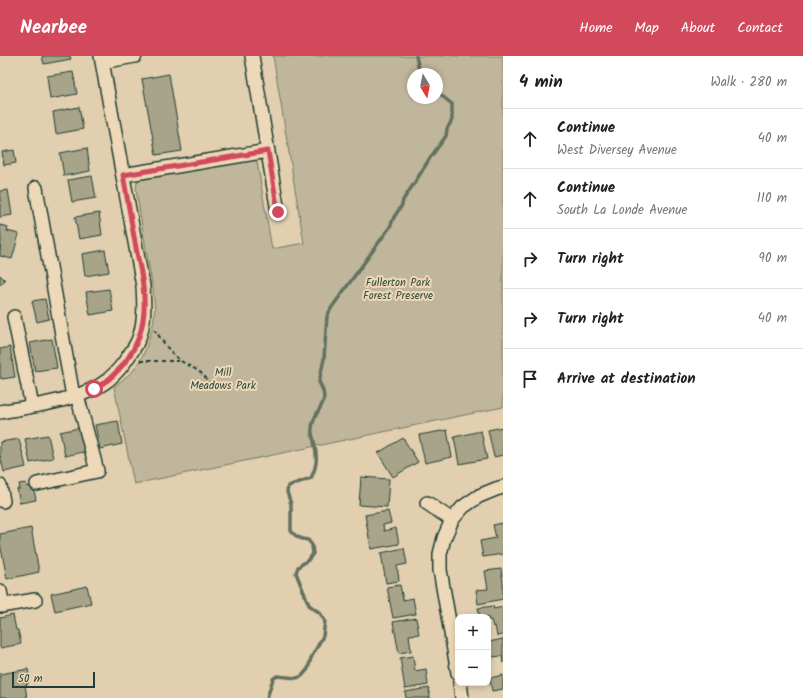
<!DOCTYPE html>
<html lang="en">
<head>
<meta charset="utf-8">
<style>
	body { margin:0; font-family:Kalam,sans-serif; background:#f6f6f6; color:#202124 }
	.controls { position:absolute; right:12px; bottom:12px; display:grid; overflow:hidden; border-radius:8px; box-shadow:0 2px 6px #0003 }
	.controls button { width:36px; height:36px; display:grid; place-items:center; padding:0; border:0; border-bottom:1px solid #e0e0e0; background:#fff; color:#202124; font:20px sans-serif }
	.compass { position:absolute; left:407px; top:12px; width:36px; height:36px; border-radius:50%; background:#fff; box-shadow:0 2px 6px #0003; rotate:170deg }
	.scale { position:absolute; left:12px; bottom:10px; width:83px; box-sizing:border-box; padding-left:4px; border:2px solid #1f3d34; border-top:0; font-size:11px; line-height:14px; white-space:nowrap; color:#1f3d34; -webkit-text-stroke:3px #edd8b7; paint-order:stroke }
	.stop { position:absolute; width:12px; height:12px; margin:-9px; border:3px solid #d1495b; border-radius:50%; background:#fff }
	.stop.end { background:#d1495b; border-color:#fff; box-shadow:0 1px 4px #0008 }
	.list { margin:0; padding:0; list-style:none }
	h2 { display:flex; justify-content:space-between; align-items:center; height:52px; margin:0; padding:0 16px; font-size:17px }
	h2 small { font-size:13px; font-weight:400; color:#757577 }
	.list li { display:grid; grid-template-columns:26px 1fr auto; gap:12px; align-items:center; box-sizing:border-box; height:60px; padding:0 16px; border-top:1px solid #e0e0e0 }
	.list b { display:block; font-size:15px; white-space:nowrap }
	.list p { margin:0; font-size:13px; white-space:nowrap; color:#757577 }
	.list em { font-size:13px; font-style:normal; color:#757577 }
	.icon { flex:none; width:22px; height:22px; fill:none; stroke:currentColor; stroke-width:2; stroke-linecap:round; stroke-linejoin:round }
	.map { position:relative; flex:none; width:503px; height:642px; overflow:hidden }
	header { display:flex; align-items:center; gap:24px; box-sizing:border-box; height:56px; padding:0 20px; background:#d1495b; color:#fff }
	header strong { font-size:19px }
	nav { display:flex; gap:22px; margin-inline-start:auto; font-size:14px }
	main { display:flex }
	aside { flex:1; background:#fff }
	.map>svg:first-child { display:block }
	.green { fill:#c0b69b; stroke:#707a68; fill-rule:evenodd }
	.lines { fill:none; stroke-linecap:round; stroke-linejoin:round }
	.stream { stroke:#637160; stroke-width:3.5 }
	.building { fill:#a8a48a; stroke:#1f3d34 }
	.minor-casing { stroke:#1f3d34; stroke-width:16 }
	.path { stroke:#1f3d34; stroke-width:2; stroke-dasharray:4 3; stroke-linecap:butt }
	.minor { stroke:#edd8b7; stroke-width:13 }
	.route { stroke:#d1495b; stroke-width:5 }
	.labels { text-anchor:middle; dominant-baseline:central; stroke-width:4; stroke-linejoin:round; paint-order:stroke }
	.park-label { font-size:11px; fill:#2f493e; stroke:#edd8b7 }
</style>
</head>
<body>
<header>
<strong>Nearbee</strong>
<nav><a>Home</a><a>Map</a><a>About</a><a>Contact</a></nav>
</header>
<main>
<div class="map">
<svg width="503" height="642" viewBox="0 0 503 642">
	<rect width="100%" height="100%" fill="#e1cfaf"/>
	<filter id="ink" filterUnits="userSpaceOnUse"><feTurbulence type="fractalNoise" baseFrequency=".025" numOctaves="2"/><feDisplacementMap in="SourceGraphic" scale="8" xChannelSelector="R" yChannelSelector="G"/><feConvolveMatrix kernelMatrix="1 2 1 2 8 2 1 2 1" color-interpolation-filters="sRGB"/></filter>
	<g filter="url(#ink)">
		<!-- green -->
		<path class="green" d="M273,0h230v351l-369,77 -20,-97 19,-16 9,-14 6,-14 5,-18 2,-16 -2,-19 -16,-94c-1,-8 -2,-14 4,-19l115,-21 16,93 32,-6zM413,18h24v24h-24z"/>
		<g class="lines">
			<!-- stream -->
			<path class="stream" d="M416,0l4,18
				M267,642l6,-19 4,-3 20,2 5,-2 6,-7 3,-11 12,-22 2,-15 -5,-8 -11,-8 -13,-32 2,-6 10,-7 5,-6 -1,-9 -4,-5c-8,-1 -12,-3 -17,-9v-27l-4,-12 1,-6 23,-8c7,-14 6,-22 3,-37 -1,-4 -3,-8 -2,-12 0,-20 21,-23 7,-47l5,-23 3,-43 5,-9 58,-80 4,-10 8,-12 1,-5 12,-18 15,-24 16,-22 1,-7 5,-9v-16l-15,-12"/>
		</g>
		<!-- building -->
		<path class="building" d="M42,0h28l1,3 -27,5z
			M73,16l4,22 -27,5 -3,-23z
			M169,18l13,77 -26,4 -14,-76z
			M79,51l4,22 -27,5 -3,-22z
			M87,92l3,23 -26,5 -4,-23z
			M14,94l2,13 -12,2 -2,-13z
			M92,120l4,22 -24,4 -4,-22z
			M8,134l4,25 -12,2v-26z
			M99,157l3,22 -23,4 -4,-22z
			M0,169l8,2 -1,4 12,3 -7,25 -12,-3 1,-17z
			M105,194l4,22 -24,4 -3,-22z
			M0,219l5,5 -5,5z
			M109,233l4,22 -23,4 -4,-23z
			M45,243l4,20 -12,3 -5,-21z
			M52,283l5,29 -22,3 -5,-28z
			M10,291l5,30 -13,2v-1h-2v-29z
			M118,365l4,23 -22,5 -5,-24z
			M83,371l5,24 -23,5 -5,-24z
			M503,371v28l-9,2 -6,-27z
			M447,374l5,27 -27,6 -6,-28z
			M481,375l6,28 -28,5 -5,-27z
			M48,379l5,23 -23,5 -5,-24z
			M403,382l15,24 -25,15 -15,-24z
			M19,383l7,28 -22,5 -4,-17v-13z
			M361,421l28,2 -2,28 -28,-2z
			M26,427l1,4 6,-1 3,14 -16,3 -3,-14h3l-1,-5z
			M388,455l3,12 -8,2 1,6 12,-3 3,16 -28,5 -6,-34z
			M503,467v31l-20,3 -3,-16 16,-3 -3,-13z
			M31,472l8,44 -32,7 -7,-36v-9z
			M404,492l3,16 -10,2 2,15 -13,2 -5,-30z
			M501,513l2,13v17l-25,5 -2,-14 12,-1 -3,-18z
			M400,529l3,15 10,-2 3,16 -23,4 -6,-31z
			M87,530l4,17 -36,8 -4,-17z
			M493,550l1,3 9,-2v28l-6,1 -2,-10 -2,1 -2,-7h-3v-3h-8l-2,-9z
			M13,559l3,15h2l3,14 -21,4v-30z
			M416,562l3,16 -10,1 2,16 -12,2 -6,-31z
			M503,583v24l-1,-7 -10,1 -3,-15z
			M413,600l2,15 11,-2 2,16 -23,4 -5,-31z
			M28,613l1,8 -2,1 1,6 -3,1 2,13h-27v-24z
			M503,619v14l-11,2 -2,-13z
			M429,632l1,10h-24l-1,-6z"/>
		<g class="lines">
			<!-- minor casing -->
			<g class="minor-casing">
				<path id="minor" d="M252,0l26,156
					M102,6l33,-6
					M123,119l145,-24
					M36,132l37,208
					M14,261l18,89
					M0,356c32,-6 83,-12 108,-32 8,-7 15,-15 20,-23 5,-7 10,-14 12,-22 5,-16 4,-32 3,-49l-42,-230
					M37,428l60,-13 -20,-76
					M0,430l3,15
					M427,447l25,17
					M0,535l3,15
					M0,550l35,-6
					M458,617l-18,-103v-16l4,-16 8,-18 5,-6 6,-7 16,-11 17,-7 7,-2
					M460,627l2,15"/>
			</g>
			<!-- path -->
			<path class="path" d="M154,273c8,11 16,24 27,32 10,7 26,11 28,25
				M140,305h39"/>
			<!-- minor -->
			<use href="#minor" class="minor"/>
		</g>
	</g>
	<g class="lines" filter="url(#ink)">
		<!-- route -->
		<path class="route" d="M94,333c5,-3 10,-6 15,-10 29,-25 39,-55 34,-93 -1,-11 -4,-22 -6,-33 -5,-26 -9,-52 -14,-78l145,-24 10,61"/>
	</g>
	<g class="labels">
		<!-- park labels -->
		<g class="park-label">
			<text x="398" y="227">Fullerton Park<tspan x="398" dy="13">Forest Preserve</tspan></text>
			<text x="223" y="317">Mill<tspan x="223" dy="13">Meadows Park</tspan></text>
		</g>
	</g>
</svg>
<div class="controls">
<button>+</button>
<button>−</button>
</div>
<svg class="compass" viewBox="-18 -18 36 36"><path d="M0-13l5 13h-10z" fill="#e53935"/><path d="M0 13l5-13h-10z" fill="#757577"/></svg>
<div class="scale">50 m</div>
<div class="stop" style="left:94px;top:333px"></div>
<div class="stop end" style="left:278px;top:156px"></div>
</div>
<aside>
<h2>4 min<small>Walk · 280 m</small></h2>
<ul class="list">
<li><svg class="icon" aria-label="ahead" viewBox="0 0 24 24"><path d="M12 20V5M6 11l6-6 6 6"/></svg><div><b>Continue</b><p>West Diversey Avenue</p></div><em>40 m</em></li>
<li><svg class="icon" aria-label="ahead" viewBox="0 0 24 24"><path d="M12 20V5M6 11l6-6 6 6"/></svg><div><b>Continue</b><p>South La Londe Avenue</p></div><em>110 m</em></li>
<li><svg class="icon" aria-label="right" viewBox="0 0 24 24"><path d="M7 20v-9h11M14 6l5 5-5 5"/></svg><div><b>Turn right</b></div><em>90 m</em></li>
<li><svg class="icon" aria-label="right" viewBox="0 0 24 24"><path d="M7 20v-9h11M14 6l5 5-5 5"/></svg><div><b>Turn right</b></div><em>40 m</em></li>
<li><svg class="icon" aria-label="arrive" viewBox="0 0 24 24"><path d="M6 21V4h12l-3 4 3 4H6"/></svg><div><b>Arrive at destination</b></div></li>
</ul>
</aside>
</main>
</body>
</html>
